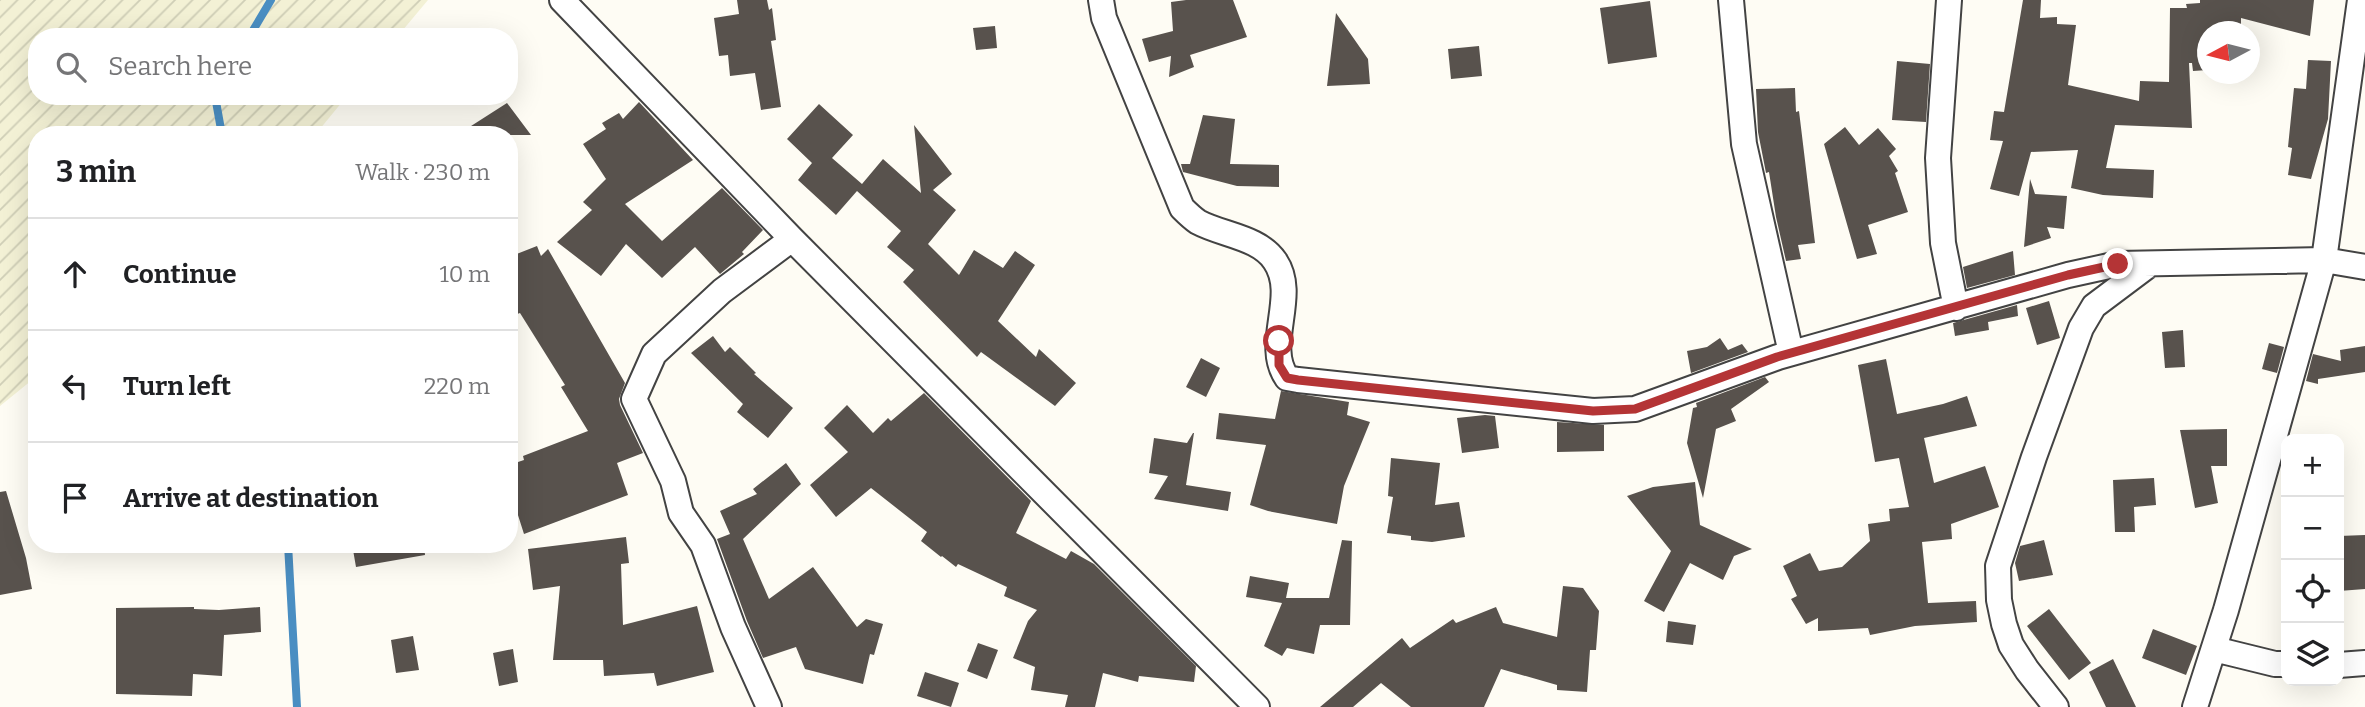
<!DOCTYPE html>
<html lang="en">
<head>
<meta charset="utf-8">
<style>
	body { margin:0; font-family:Bitter,serif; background:#f2f2f2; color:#202124 }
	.controls { position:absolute; right:21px; bottom:21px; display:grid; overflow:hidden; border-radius:14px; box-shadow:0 7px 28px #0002 }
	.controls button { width:63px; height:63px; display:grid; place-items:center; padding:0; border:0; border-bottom:2px solid #e0e0e0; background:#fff; color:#202124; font:35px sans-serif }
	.compass { position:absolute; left:2197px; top:21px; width:63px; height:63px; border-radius:50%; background:#fff; box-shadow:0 7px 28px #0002; rotate:263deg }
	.stop { position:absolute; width:21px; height:21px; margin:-16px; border:5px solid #b43436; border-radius:50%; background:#fff }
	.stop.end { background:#b43436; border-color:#fff; box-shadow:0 2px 7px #0008 }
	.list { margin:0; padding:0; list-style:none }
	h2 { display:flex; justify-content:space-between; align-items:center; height:91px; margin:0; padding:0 28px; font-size:30px }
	h2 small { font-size:23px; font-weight:400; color:#757577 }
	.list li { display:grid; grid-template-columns:46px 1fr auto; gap:21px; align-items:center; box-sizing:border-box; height:112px; padding:0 28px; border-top:2px solid #e0e0e0 }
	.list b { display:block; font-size:26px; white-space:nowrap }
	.list em { font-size:23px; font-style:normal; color:#757577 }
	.icon { flex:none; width:38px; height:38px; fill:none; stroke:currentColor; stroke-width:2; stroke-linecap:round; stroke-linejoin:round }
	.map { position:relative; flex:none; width:2365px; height:707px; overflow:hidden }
	.search { position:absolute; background:#fff; box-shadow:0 7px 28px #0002; left:28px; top:28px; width:490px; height:77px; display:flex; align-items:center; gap:18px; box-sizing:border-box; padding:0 24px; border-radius:28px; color:#757577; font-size:26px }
	.panel { position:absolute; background:#fff; box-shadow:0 7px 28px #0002; left:28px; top:126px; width:490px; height:427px; border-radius:28px }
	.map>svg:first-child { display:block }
	.farmland { fill:url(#farmland-furrows) }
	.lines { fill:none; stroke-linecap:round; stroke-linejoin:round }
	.stream { stroke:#4a8ec2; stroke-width:8 }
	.building { fill:#58524d }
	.street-casing { stroke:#434343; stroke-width:28 }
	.street { stroke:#fff; stroke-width:24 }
	.route { stroke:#b43436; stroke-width:9 }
</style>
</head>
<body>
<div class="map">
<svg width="2365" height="707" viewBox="0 0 2365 707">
	<defs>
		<pattern id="farmland-furrows" width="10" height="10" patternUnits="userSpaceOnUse" patternTransform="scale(1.75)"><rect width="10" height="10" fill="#f3f1d5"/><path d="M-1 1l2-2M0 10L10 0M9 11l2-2" fill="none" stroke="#cfceb6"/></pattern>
	</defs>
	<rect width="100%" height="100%" fill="#fefcf4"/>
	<!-- farmland -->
	<path class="farmland" d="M0,0h428l-31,37h-360v59h310l-32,39h-278v241l-37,30z"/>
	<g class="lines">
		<!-- stream -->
		<path class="stream" d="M249,37l22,-37
			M215,96l7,39
			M288,544l9,163"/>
	</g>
	<!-- building -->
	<path class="building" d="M737,0h30l2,10 3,-2 4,32 -5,1 10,66 -20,3 -6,-37 -25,3 -2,-21 -9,1 -5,-38 25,-4z
		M1186,0h47l14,37 -57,18 4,12 -25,10 2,-21 -22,6 -7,-23 31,-8 -2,-29z
		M2023,0h18l-1,18 17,-1v7l19,1 -8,60 71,16 1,-20 29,1 1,-74h17l-1,-4 14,-1v-3h114l-4,36 -69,-18v14h-33v38l-15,1 -1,-8h-3l3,65 -77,-3 -9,43 48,2 -1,28 -50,-3 -32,-7 7,-38 -47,2 -12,44 -29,-7 13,-48 -13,-1 4,-29 10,1z
		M1650,1l7,56 -49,7 -8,-56z
		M1336,13l32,46 2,25 -43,2z
		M995,26l2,22 -21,2 -3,-22z
		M1479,46l3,30 -31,3 -3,-30z
		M2308,60l23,1 -3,58 -17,60 -23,-4 4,-27 -4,-1 6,-59 12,1z
		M1897,61l33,3 -4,58 -34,-2z
		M1795,88l1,24 3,-1 16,132 -17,2 3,14 -15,2 -10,-44 -7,-45 -3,1 -8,-41 -2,-43z
		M639,102l54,58 -68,44 37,37 60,-53 41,42 -21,22 2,2 -24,20 -25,-27 -33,31 -36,-34 -25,32 -44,-34 35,-32 -9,-8 23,-23 -23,-35 23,-15 -4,-6 17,-10 4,6z
		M507,103l24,32h-74z
		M819,104l34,31 -21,23 30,26 21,-25 38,34 -7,-68 38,49 -19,16 23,20 -28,34 31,31 15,-25 29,18 12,-17 20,14 -37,56 38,36 3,-8 37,34 -21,23 -74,-54 -4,5 -74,-75 11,-12 -27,-23 14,-16 -44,-40 -21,24 -38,-35 14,-17 -25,-24z
		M1203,115l32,4 -5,45 49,1v22l-42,-1 -54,-14 -2,-8h9z
		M1845,127l14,18 19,-17 18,21 -7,7 9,15 -3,2 13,39 -40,13 9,29 -20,5 -33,-115z
		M2030,179l5,15 32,2 -3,33 -17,-2 4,11 -27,9z
		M537,246l4,10 7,-7 77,134 -6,16 1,6 23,48 -26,10 11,32 -104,39 -15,-47v-22l15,-5 -1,-4 65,-25 -27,-44 4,-2 -45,-72 -11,4v-60z
		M2013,251l2,24 -48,13 -4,-21z
		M2049,301l11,37 -23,7 -11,-37z
		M2017,305l1,11 -30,6 1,8 -34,6 -2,-13z
		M2183,330l2,37 -20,1 -3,-36z
		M713,336l12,16 5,-5 26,26 -2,1 39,34 -25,30 -31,-26 6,-8 -52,-51z
		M1720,338l8,12 14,-6 6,8 -57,21 -4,-22 20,-4z
		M2269,343l15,4 -7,26 -15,-4z
		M2365,346v26l-47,7v5l-12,-3 7,-27 28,7 -1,-11z
		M1201,358l19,10 -14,29 -20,-10z
		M1886,359l11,55 46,-10 24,-8 10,30 -53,12 10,45 51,-17 14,41 -48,17 1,15 -30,3 6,61 48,-2 1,21 -62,4 -45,9 -2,-7 -50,3v-13l-12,6 -15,-25 6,-3 -14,-30 27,-13 9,18 23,-4 28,-26 -2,-17 22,-3 -1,-12 20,-2 -10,-49 -24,4 -17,-97z
		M1765,377l4,5 -38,27 5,12 -20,8 -13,69 -16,-55 6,-35 4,-1 -1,-4z
		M1281,391l68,11 -2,13 23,7 -26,64 -7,38 -69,-13 -18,-6 16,-60 -50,-6 3,-26 56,6z
		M924,393l107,108 -15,32 50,26 5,-8 23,13 102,102 -2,16 -55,-6 -1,6 -35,-9 -8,34h-30l3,-12 -37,-5 4,-23 -22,-9 15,-37 9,-11 -33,-14 3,-9 -49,-23 -2,3 -14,-11 -1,1 -20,-16 6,-9 -56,-44 -35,29 -26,-32 38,-33 -24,-24 23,-23 26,28 15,-15 3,3z
		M1485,415l10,1 4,32 -37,5 -5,-35z
		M1557,422l47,3v26l-47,1z
		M2227,429v37h-16l7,37 -23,5 -15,-78z
		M1193,433h1l-8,52 45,7 -3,19 -74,-12 14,-23 -19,-3 5,-35 33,5z
		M1391,458l49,5 -5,42 24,-3 6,35 -33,5 -21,-2v-4l-24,-3 6,-36 -5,-1z
		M786,463l15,21 -58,55 26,60 44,-32 44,60 9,-8 17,5 -9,31 -4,-1 -7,30 -58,-15 -9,-22 -33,11 -16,-37 -30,-82 13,-5 -10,-23 37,-17 -4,-5z
		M2154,478l2,27 -22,2 1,25h-20l-2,-52z
		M1695,482l5,43 52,24 -18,7 -11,24 -33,-17 -26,49 -20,-11 27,-50 -44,-55 26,-9z
		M6,491l20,67 6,31 -32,6v-103z
		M2365,535v54l-26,2v-55z
		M626,537l3,26 -8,1 2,61 74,-19 17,66 -57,14 -3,-13 -50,3 -1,-16h-50l7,-74 -27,4 -5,-41z
		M1342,540l10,1 -2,84h-30l-6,29 -27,-6 -5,8 -18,-10 18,-43 -36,-6 4,-21 39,7 -3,15h43z
		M2044,540l9,35 -34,6 -4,-18 5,-17z
		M352,544h72l1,11 -69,12z
		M1563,586l20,2 16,23 -3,39h-6l-3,42 -30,-2v-5l-56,-16 -17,38h-73l-30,-24 -28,24h-33l82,-69 8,10 43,-29 3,4 40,-16 7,16 54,14z
		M194,607v2l25,1 41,-3 1,25 -37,3 -2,41 -29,-2 -1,22 -76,-2v-86z
		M2049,609l42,54 -22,17 -42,-54z
		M1668,621l28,4 -3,20 -27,-3z
		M2153,629l44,17 -11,29 -44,-17z
		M413,636l6,34 -23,3 -5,-33z
		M978,643l20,7 -11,29 -20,-8z
		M513,649l5,33 -19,4 -6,-33z
		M2113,659l23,48h-30l-17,-35z
		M925,672l34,11 -8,24 -34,-11z"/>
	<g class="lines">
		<!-- street casing -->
		<g class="street-casing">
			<path id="street" d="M562,0l230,239 465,468
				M1101,0l3,18 78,190c5,5 10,10 16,14 24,13 61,15 77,39 24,35 -12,83 12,117l11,2 295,31 42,-2 143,-52 290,-82 50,-11 206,-4 41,7
				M1731,0l13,144 47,209
				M1949,0l-11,158 5,85 13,65
				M2214,649l61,15h11
				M2339,665l26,-2
				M769,707l-36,-80 -30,-82 -22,-32 -8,-32 -39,-82 20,-45 68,-63 70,-52
				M2056,707l-29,-37 -16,-25 -7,-21 -5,-24 -1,-34 36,-109 47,-129 13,-22 56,-42
				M2195,707l31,-97 98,-350 36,-260"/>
		</g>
		<!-- street -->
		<use href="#street" class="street"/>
	</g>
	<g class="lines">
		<!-- route -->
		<path class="route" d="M1279,341v24l8,13 11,2 295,31 42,-2 142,-52 291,-82 50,-11"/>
	</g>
</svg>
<div class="controls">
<button>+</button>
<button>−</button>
<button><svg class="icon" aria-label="locate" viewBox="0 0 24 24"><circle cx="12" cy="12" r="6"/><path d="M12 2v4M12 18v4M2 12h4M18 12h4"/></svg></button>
<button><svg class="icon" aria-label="layers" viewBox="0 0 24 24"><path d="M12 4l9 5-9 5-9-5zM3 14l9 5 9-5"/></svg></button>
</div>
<svg class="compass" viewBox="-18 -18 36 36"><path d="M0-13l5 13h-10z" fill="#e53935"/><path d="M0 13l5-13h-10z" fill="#757577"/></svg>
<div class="stop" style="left:1279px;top:341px"></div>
<div class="stop end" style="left:2118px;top:264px"></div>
<div class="search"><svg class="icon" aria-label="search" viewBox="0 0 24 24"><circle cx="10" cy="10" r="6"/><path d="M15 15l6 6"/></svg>Search here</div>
<section class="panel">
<h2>3 min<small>Walk · 230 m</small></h2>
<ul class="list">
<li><svg class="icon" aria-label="ahead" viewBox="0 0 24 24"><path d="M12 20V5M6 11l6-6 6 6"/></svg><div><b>Continue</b></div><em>10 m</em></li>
<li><svg class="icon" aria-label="left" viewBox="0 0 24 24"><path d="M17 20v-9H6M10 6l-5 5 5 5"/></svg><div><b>Turn left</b></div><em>220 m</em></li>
<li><svg class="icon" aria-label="arrive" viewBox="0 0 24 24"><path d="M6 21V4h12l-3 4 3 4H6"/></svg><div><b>Arrive at destination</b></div></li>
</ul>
</section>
</div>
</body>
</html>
